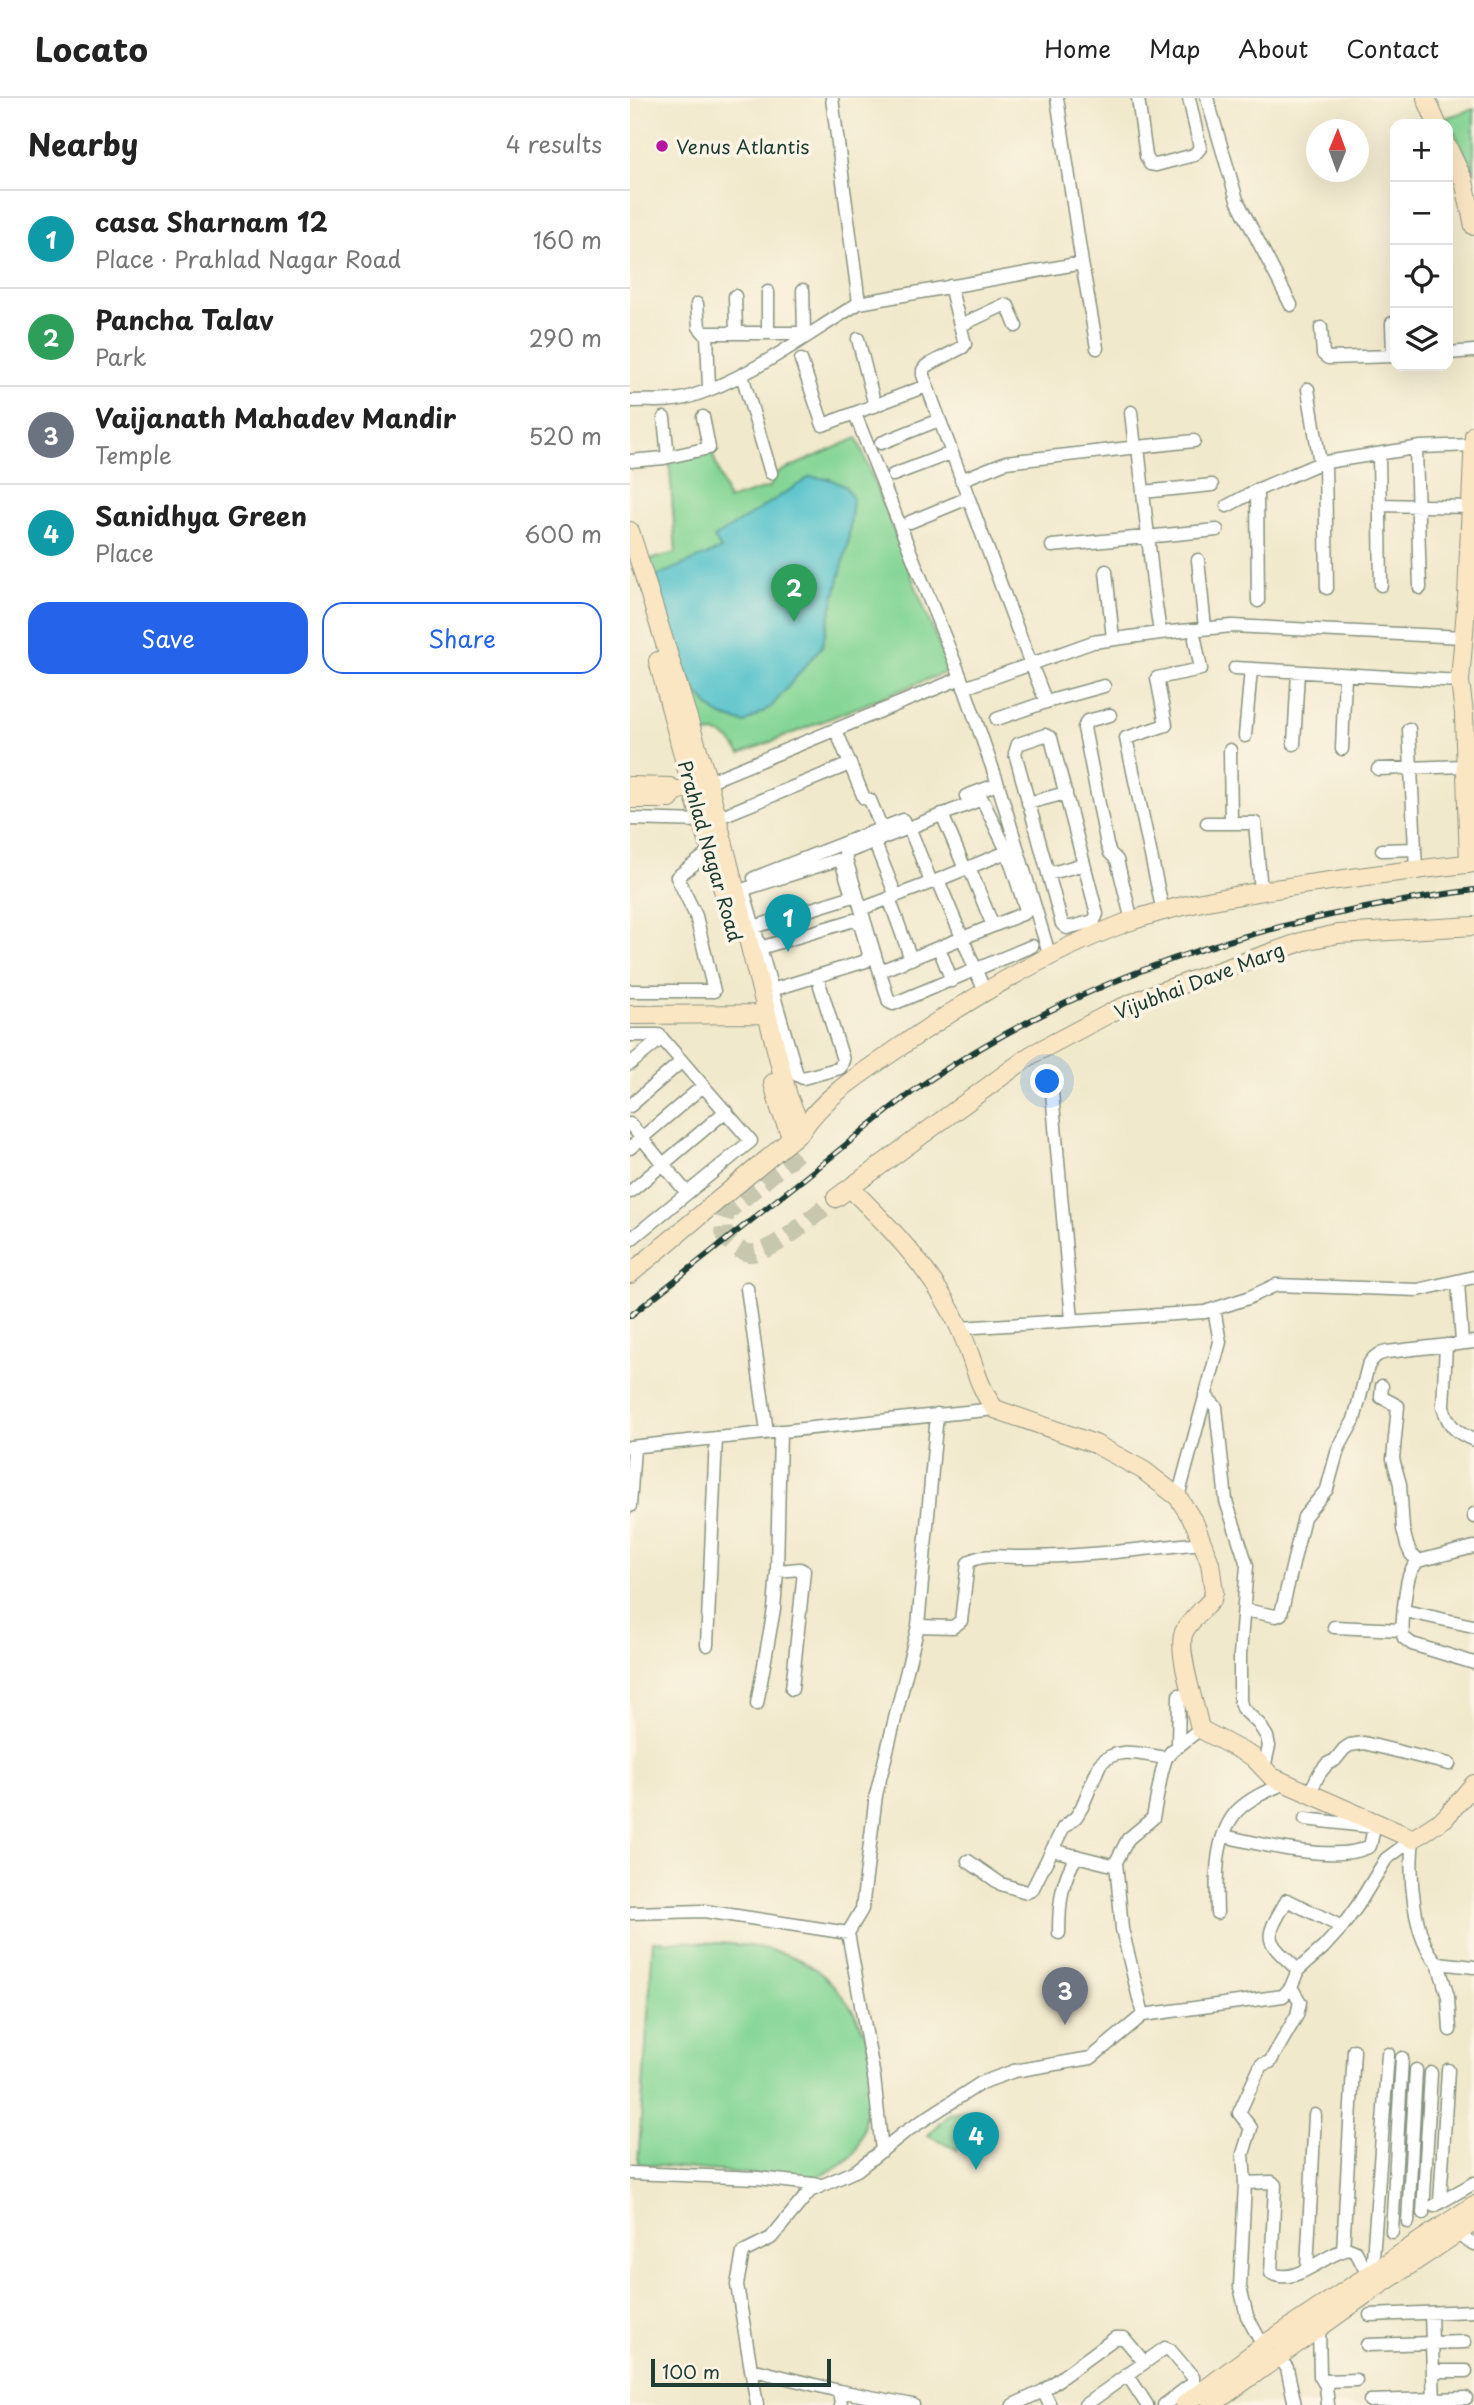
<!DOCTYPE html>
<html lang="en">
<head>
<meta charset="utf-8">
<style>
	body { margin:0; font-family:"Playpen Sans",sans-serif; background:#f2f2f2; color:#222 }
	.controls { position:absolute; right:21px; top:21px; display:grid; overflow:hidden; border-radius:14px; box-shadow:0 7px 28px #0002 }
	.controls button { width:63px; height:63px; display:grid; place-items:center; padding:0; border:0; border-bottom:2px solid #e0e0e0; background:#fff; color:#222; font:35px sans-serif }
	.compass { position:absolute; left:676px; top:21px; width:63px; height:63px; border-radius:50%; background:#fff; box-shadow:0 7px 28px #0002; rotate:1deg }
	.scale { position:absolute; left:21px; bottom:18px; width:180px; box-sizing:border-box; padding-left:7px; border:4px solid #1f3d34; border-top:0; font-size:19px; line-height:24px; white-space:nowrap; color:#1f3d34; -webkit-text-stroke:5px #fcf5e5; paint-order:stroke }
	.you { position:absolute; left:418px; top:984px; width:24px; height:24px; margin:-18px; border:5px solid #fff; border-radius:50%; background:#1a73e8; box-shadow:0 0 0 10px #1a73e833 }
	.badge { display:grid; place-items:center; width:46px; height:46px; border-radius:50%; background:#2563eb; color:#fff; font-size:23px; font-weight:700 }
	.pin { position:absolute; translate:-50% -58px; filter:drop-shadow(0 2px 4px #0008) }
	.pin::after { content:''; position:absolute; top:37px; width:24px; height:21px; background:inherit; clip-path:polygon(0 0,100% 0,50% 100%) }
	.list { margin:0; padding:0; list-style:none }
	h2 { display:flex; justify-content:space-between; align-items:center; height:91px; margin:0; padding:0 28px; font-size:30px }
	h2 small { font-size:23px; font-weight:400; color:#767676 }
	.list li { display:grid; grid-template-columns:46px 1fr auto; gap:21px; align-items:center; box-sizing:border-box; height:98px; padding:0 28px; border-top:2px solid #e0e0e0 }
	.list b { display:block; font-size:26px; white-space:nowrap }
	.list p { margin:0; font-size:23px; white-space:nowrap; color:#767676 }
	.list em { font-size:23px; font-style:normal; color:#767676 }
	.actions { display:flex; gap:14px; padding:21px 28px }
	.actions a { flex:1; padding:16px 0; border:2px solid #2563eb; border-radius:21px; text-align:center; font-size:24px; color:#2563eb }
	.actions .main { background:#2563eb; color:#fff }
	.icon { flex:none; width:38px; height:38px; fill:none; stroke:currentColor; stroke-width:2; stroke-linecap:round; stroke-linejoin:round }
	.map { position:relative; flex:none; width:844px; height:2307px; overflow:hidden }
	header { display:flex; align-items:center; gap:42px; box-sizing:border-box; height:98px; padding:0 35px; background:#fff; border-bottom:2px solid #e0e0e0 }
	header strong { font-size:33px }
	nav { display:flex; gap:38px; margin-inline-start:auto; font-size:24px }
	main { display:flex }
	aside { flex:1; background:#fff }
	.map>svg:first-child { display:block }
	.green { fill:#85d696; stroke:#528a65; stroke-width:2 }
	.water { fill:#56c3cb; stroke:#3a8080; stroke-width:2 }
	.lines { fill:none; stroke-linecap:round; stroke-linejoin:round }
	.secondary-tunnel { stroke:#c7c7ae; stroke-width:18; stroke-dasharray:18 9; stroke-linecap:butt }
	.street-casing { stroke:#889380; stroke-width:15 }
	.secondary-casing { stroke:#889380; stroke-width:20 }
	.street { stroke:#fff; stroke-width:12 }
	.secondary { stroke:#fbe6c4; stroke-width:18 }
	.rail-casing { stroke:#1f3d34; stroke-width:6 }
	.rail { stroke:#fcf5e5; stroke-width:3.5; stroke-dasharray:10; stroke-linecap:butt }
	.poi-dot { fill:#b5179e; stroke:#fcf5e5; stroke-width:2.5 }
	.labels { text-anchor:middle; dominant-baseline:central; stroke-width:7; stroke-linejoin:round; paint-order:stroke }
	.poi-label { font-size:19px; fill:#1f3d34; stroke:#fcf5e5; text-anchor:start }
	.street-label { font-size:19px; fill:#1f3d34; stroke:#fcf5e5 }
</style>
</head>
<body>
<header>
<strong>Locato</strong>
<nav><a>Home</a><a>Map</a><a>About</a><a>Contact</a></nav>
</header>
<main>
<aside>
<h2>Nearby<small>4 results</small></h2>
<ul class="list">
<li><span class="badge" style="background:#0f9aa8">1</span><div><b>casa Sharnam 12</b><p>Place · Prahlad Nagar Road</p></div><em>160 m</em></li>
<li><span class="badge" style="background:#2e9e5b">2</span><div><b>Pancha Talav</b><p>Park</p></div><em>290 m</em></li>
<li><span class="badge" style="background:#6b7280">3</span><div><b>Vaijanath Mahadev Mandir</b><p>Temple</p></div><em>520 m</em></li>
<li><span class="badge" style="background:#0f9aa8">4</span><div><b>Sanidhya Green</b><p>Place</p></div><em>600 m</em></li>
</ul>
<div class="actions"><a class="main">Save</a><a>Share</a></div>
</aside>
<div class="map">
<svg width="844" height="2307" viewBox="0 0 844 2307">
	<rect width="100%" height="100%" fill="#fcf5e5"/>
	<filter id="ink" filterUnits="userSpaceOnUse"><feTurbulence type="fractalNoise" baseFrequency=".0143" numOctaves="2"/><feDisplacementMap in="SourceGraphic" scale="14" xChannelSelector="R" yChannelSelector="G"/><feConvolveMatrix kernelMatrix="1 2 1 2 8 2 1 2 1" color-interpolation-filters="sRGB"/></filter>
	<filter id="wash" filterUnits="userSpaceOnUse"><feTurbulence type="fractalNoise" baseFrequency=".00686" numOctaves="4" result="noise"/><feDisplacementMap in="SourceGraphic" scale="28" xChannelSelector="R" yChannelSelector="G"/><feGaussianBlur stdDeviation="1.57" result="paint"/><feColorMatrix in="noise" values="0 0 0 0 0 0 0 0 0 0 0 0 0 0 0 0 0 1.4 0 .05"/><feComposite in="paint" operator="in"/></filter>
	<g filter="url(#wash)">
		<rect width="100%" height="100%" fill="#f1e9cc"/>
		<!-- green -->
		<path class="green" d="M844,11v64l-27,-56z
			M227,340l92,233 -209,83c-12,-23 -26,-25 -49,-15l-51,-177 36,-9 -7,-97 41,-10 18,54 42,-13 7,-14z
			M23,1843c47,1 124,-1 162,28 27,19 51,57 58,89 3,14 -5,43 -8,58 -1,11 -5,32 -13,40 -12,12 -27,17 -42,23l-172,-15z
			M336,2013l-9,39 -29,-15 21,-21z"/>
		<!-- water -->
		<path class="water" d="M180,379l20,2 16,8 7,12 -5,45 -26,102 -50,60 -27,17c-9,-3 -24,-5 -31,-12 -35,-30 -46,-92 -58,-135l65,-27 -7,-11z"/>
	</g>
	<g filter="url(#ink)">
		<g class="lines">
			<!-- secondary-tunnel -->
			<path class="secondary-tunnel" d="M167,1055l-70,59c-5,11 -6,20 3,30 5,5 11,10 19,11 23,2 68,-40 87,-55"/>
			<!-- street casing -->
			<g class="street-casing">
				<path id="street" d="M202,0l27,205 223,-40 -25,-165
					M508,0l8,58 4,8 6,1 38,-10 6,-7 -11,-50
					M577,0l30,102 54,105
					M452,165l15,85
					M320,188l15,58 -2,3 -37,19 -3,4v5l95,256 28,71
					M173,192l1,43
					M138,194v41
					M105,198l1,37
					M67,206l2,23 7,8
					M762,225l1,33
					M331,227l43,-20 4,1 8,20
					M691,230l2,26 5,4 67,-2
					M228,241l17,67
					M818,255l26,-2
					M171,262l22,65 103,-39
					M112,277l29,98
					M79,291l-2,-56h103
					M678,291l12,74
					M0,303c19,-1 41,2 59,-4 61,-19 116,-61 170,-94
					M501,314l4,36
					M34,320l4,39
					M251,345l58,-23
					M508,349l56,-6
					M786,350l4,140
					M749,356l2,131
					M0,363l34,-3 45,-10 -6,-31
					M695,365l2,125
					M263,377l58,-22
					M331,382l45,-18 132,-15 16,144 6,42 -67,9 -129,46
					M513,394l69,-7
					M750,407l90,2
					M597,408l30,-16
					M280,424l58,-24
					M422,448l165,-16
					M568,462l7,68
					M476,473l7,68
					M628,503l-1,-111 63,-27 101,-16 52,-2
					M530,535l72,-7 232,11
					M605,570l225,13
					M332,583l36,103 52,173
					M480,617l-23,6 -3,7 23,117 3,8 7,7 15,61
					M367,621l49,-17 58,-16
					M779,631l7,140
					M206,632l28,68 6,2 12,29
					M415,637l6,3 46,176 -3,7 -27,7 -5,-4 -47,-171 3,-9z
					M615,638l6,-67
					M664,646l4,-72
					M712,651l3,-74
					M600,652l1,73
					M748,671l87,-3
					M78,684l253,-104 -106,-264
					M336,698l32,-12
					M398,705l38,-10
					M312,716l23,55
					M87,720l133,-54
					M0,721l72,2
					M577,725h48l6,68
					M279,729l22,55
					M244,743l22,55
					M752,752l33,-1
					M339,769l24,59
					M418,776l36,-10
					M124,780l149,-58
					M259,800l22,61
					M231,811l77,-29
					M533,814l-37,-174 40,-13 -9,-47 44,-9 -6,-30
					M128,843l39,134 6,3 37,-10 3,-8 -26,-84
					M119,845l9,-2 -14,-48 1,-4 92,-29 4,1 10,31 -1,5 -96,30
					M130,850l94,-28 6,4 9,30 -3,7 -94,29
					M309,850l13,33
					M250,873l145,-58 1,-3 -19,-59 -25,-52 -137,54v3l44,146 4,2 139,-58
					M0,893h84l-18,-75 -19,-39 34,-26
					M355,894l-47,-112 76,-31
					M0,937h29l92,106 -121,99
					M0,966l32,-26
					M422,994l20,228
					M0,1008l52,-45
					M0,1026l57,69
					M0,1050l73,-62
					M0,1094l96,-81
					M828,1183l4,62
					M117,1190l20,144
					M330,1230l245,-16 43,-14 28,-13 142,5 56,-13
					M816,1247l-3,62c5,18 13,26 31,33
					M752,1288l-1,11 17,9 -5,53 7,25 3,45 4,16 4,9 7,7 56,-14
					M575,1297l11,12 10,94 21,64 -7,90v46l2,7 17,16 8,13 2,9 -5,22
					M0,1349l365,-38
					M548,1399l42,-155 -6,-33
					M0,1408l4,-59
					M844,1416v3
					M788,1463c-4,5 -7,9 -9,15 -3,10 -9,53 -5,62l8,6 62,19
					M147,1473l23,-2 4,2 -12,118
					M614,1512l32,6 5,-2 23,-97 23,-28 11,-40 16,-29 14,-54c5,-9 9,-12 19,-14l87,-10
					M775,1513l68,15
					M288,1528l35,1 8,-6 7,-58c11,-10 38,-6 53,-6 61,0 121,-8 181,-14
					M704,1529l68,3
					M77,1547l9,-207
					M127,1606l17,-95 3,-38 3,-140
					M548,1648l1,-51
					M679,1696l10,-20 8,-10 8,-4 9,-11 6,-4 14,-2 85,21
					M675,1721l69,8
					M594,1738c35,8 114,28 146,10l5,-22
					M783,1741c-4,33 -1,100 25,124l36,4
					M422,1752l64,16
					M338,1763l33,23 26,8 5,-2 31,-62 13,-11 6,-10 18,-43c18,-19 43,-9 66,-6
					M0,1815l74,-2 144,22 14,-24 14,-114 42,-169 19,-212
					M587,1815c-1,-33 -3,-76 20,-102 13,-13 32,-21 48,-28
					M218,1835l26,144 8,74
					M429,1835c0,-28 2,-53 18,-77
					M808,1865l10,34 2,33
					M668,1872c-35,-32 -34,-30 -11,-70l55,27
					M513,1917l140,-19 8,-9 7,-17 25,-22 19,-21 16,-22 28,-46 27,-20
					M513,1917l-21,-86 -6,-67 12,-23 25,-21 9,-47 4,-13 6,-7 28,-22
					M0,2075l128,5 64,7
					M615,2085l27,-1 3,3 -4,88c25,14 53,-20 78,-24l7,3 12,23
					M810,2104l8,-132
					M804,2108l40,-23
					M793,2115l8,-140
					M778,2124l8,-152
					M820,2133l24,13
					M762,2134l10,-174
					M713,2153l11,-201
					M677,2170l8,-153
					M742,2174l16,-218
					M801,2215l3,92
					M740,2217l104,-4
					M689,2229l1,49 6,10 2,19
					M737,2247l98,-3
					M633,2248l-16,-30 -7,-29 5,-104 -2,-29 8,-26 -12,-15 22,-48 9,-3 27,-47 3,-13 -9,-15
					M648,2258l9,12 8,37
					M121,2271l88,22 2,14
					M803,2273h33
					M497,2276l20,31
					M693,2283l33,-1
					M209,2293l74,14
					M413,2293l72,-53h9l20,24
					M740,2303l96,-3
					M127,2307l-20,-120 6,-33 28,-14 39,-47 47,-21 48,-38 76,-49 33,-12 77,-13 52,-43
					M383,2307l30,-14 7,14
					M455,2307l80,-57 5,2 23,27v6l-29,22"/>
			</g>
			<!-- secondary casing -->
			<g class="secondary-casing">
				<path id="secondary" d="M796,0l11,26
					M818,50l16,33 10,45
					M0,433l78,251 80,314 14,34
					M28,563l34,128 39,127
					M0,688l40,1 5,4 26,-6
					M0,701h40l5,-8
					M839,766l-5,-150 -4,-33 7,-85 7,-161
					M0,917l137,-1
					M143,985l7,26 12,30
					M220,1090c41,39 87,89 110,141 12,26 17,57 35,80l100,35 48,26 35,27 17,27 15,39 4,29 -2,7c-8,10 -23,22 -28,33 -8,18 12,75 16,97l53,28 19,20 141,62 32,-21 29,-34
					M206,1100l195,-143 85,-45 35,-15 153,-54 34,-7 136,-8
					M0,1176l172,-144c25,-38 69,-62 105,-88 68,-47 141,-90 218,-119 46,-17 96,-25 144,-33 68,-11 136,-19 205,-27
					M554,2307l84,-63 206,-137
					M581,2307l154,-110 109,-73"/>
			</g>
			<!-- street -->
			<use href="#street" class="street"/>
			<!-- secondary -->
			<use href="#secondary" class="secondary"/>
			<!-- rail casing -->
			<g class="rail-casing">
				<path id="rail" d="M0,1218c64,-51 128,-101 191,-151 40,-32 78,-66 122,-94 167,-107 336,-154 531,-181"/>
			</g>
			<!-- rail -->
			<use href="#rail" class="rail"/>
		</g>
	</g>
	<!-- markers -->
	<circle class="poi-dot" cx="32" cy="48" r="7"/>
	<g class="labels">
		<!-- poi labels -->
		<g class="poi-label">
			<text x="46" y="48">Venus Atlantis</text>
		</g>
		<!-- street labels -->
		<g class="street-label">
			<text transform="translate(81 753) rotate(74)">Prahlad Nagar Road</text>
			<text transform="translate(569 882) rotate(-21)">Vijubhai Dave Marg</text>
		</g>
	</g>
</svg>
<div class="controls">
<button>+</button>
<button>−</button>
<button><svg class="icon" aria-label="locate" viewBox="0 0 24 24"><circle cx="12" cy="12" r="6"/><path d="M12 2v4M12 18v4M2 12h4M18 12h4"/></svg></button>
<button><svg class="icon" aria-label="layers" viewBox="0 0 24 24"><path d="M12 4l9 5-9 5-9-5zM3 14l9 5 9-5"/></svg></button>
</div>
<svg class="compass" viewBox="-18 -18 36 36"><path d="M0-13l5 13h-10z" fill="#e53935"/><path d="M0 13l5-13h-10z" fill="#767676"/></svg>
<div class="scale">100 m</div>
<div class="you"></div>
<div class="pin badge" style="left:158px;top:854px;background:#0f9aa8">1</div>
<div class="pin badge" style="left:164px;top:524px;background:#2e9e5b">2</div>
<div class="pin badge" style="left:435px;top:1927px;background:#6b7280">3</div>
<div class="pin badge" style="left:346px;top:2072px;background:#0f9aa8">4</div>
</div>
</main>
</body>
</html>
